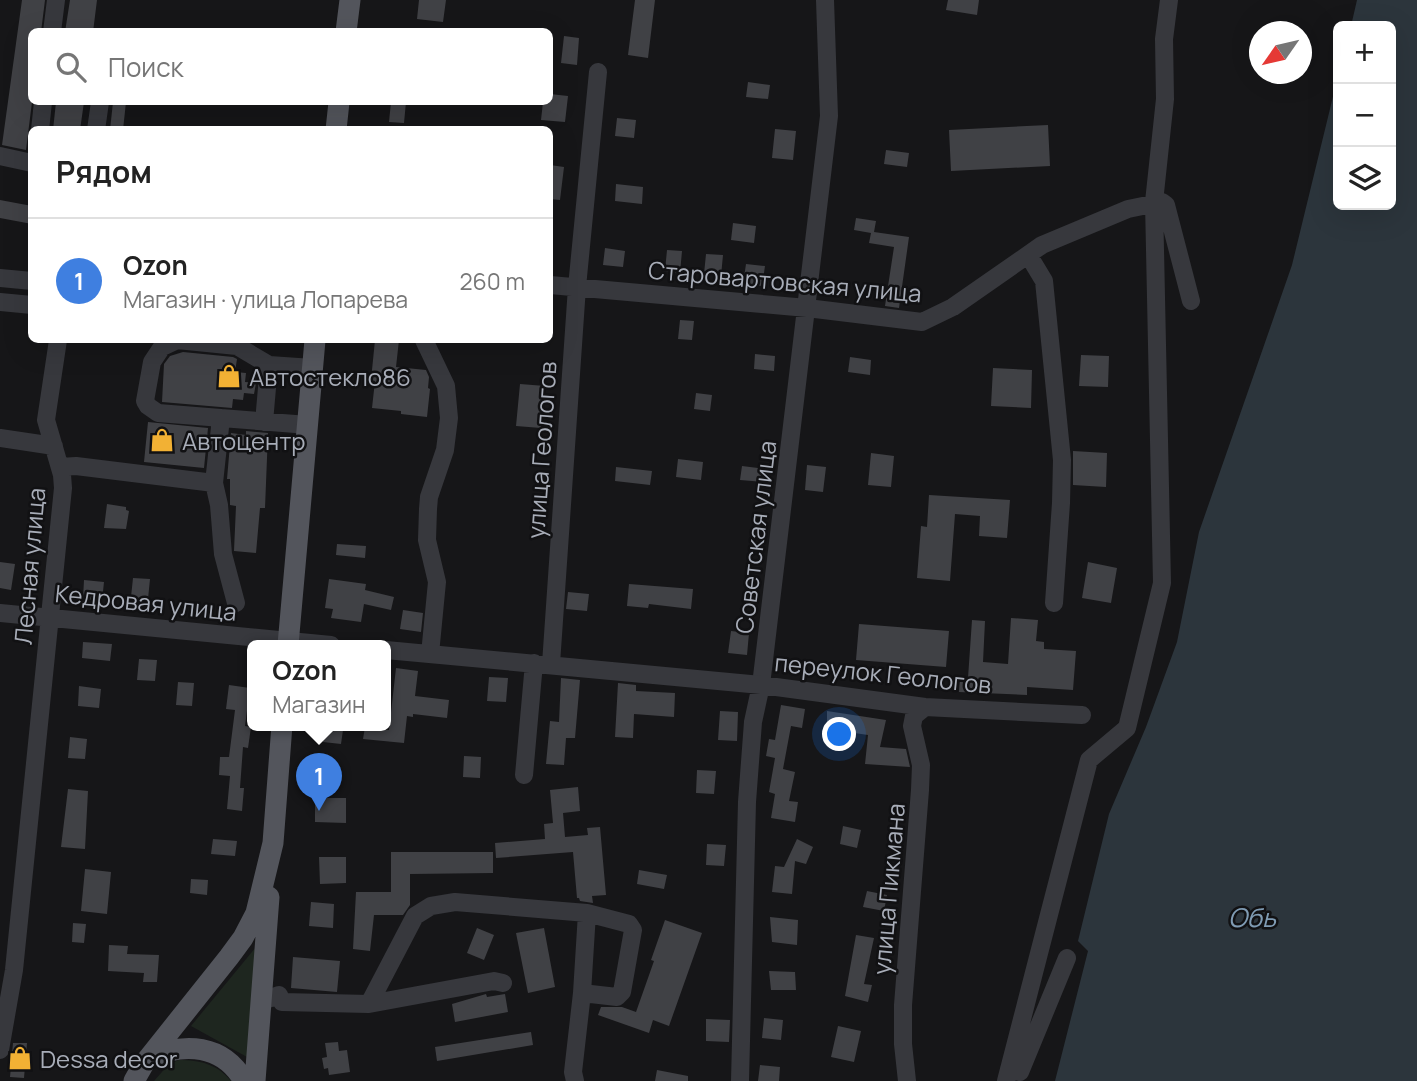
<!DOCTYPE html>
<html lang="ru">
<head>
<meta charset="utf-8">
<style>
	body { margin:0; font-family:Manrope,sans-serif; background:#f2f2f2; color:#222 }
	.controls { position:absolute; right:21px; top:21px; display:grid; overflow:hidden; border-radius:10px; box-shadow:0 7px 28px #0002 }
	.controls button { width:63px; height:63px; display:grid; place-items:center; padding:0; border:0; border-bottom:2px solid #e0e0e0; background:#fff; color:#222; font:35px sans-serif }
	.compass { position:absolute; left:1249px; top:21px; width:63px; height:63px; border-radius:50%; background:#fff; box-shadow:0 7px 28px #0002; rotate:236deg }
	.you { position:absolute; left:840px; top:735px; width:24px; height:24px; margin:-18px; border:5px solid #fff; border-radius:50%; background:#1a73e8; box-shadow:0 0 0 10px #1a73e833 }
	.badge { display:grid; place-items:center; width:46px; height:46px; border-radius:50%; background:#80622a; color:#fff; font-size:23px; font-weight:700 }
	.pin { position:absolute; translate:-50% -58px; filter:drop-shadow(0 2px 4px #0008) }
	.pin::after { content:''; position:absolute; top:37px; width:24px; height:21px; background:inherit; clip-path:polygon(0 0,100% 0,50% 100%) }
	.popup { position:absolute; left:247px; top:640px; width:144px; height:91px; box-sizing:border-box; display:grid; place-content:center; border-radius:10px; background:#fff; filter:drop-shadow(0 2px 5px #0005); font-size:23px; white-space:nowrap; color:#767676 }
	.popup b { font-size:26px; color:#222 }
	.popup::after { content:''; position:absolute; left:50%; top:100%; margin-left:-14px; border:14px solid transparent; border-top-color:#fff }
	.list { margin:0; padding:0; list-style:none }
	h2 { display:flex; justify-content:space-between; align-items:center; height:91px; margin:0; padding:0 28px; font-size:30px }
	h2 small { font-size:23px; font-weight:400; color:#767676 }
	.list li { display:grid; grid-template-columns:46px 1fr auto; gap:21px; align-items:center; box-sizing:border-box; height:126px; padding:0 28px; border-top:2px solid #e0e0e0 }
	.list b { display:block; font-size:26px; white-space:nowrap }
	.list p { margin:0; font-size:23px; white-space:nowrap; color:#767676 }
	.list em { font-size:23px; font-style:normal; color:#767676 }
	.icon { flex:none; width:38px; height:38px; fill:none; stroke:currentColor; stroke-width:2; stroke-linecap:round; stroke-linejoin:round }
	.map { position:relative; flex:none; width:1417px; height:1081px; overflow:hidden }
	.search { position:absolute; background:#fff; box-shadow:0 7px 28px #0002; left:28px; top:28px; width:525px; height:77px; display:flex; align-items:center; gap:18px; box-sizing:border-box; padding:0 24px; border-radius:10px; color:#767676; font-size:26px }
	.panel { position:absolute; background:#fff; box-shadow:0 7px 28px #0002; left:28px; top:126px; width:525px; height:217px; border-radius:10px }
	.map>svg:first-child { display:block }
	.green { fill:#1e261f }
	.water { fill:#2c353c }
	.building { fill:#404145 }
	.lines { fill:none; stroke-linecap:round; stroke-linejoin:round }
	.minor { stroke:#37383d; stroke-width:18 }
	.major { stroke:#53555c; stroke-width:21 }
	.labels { text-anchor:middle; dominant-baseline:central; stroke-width:5; stroke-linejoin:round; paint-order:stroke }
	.street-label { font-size:24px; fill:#a8adb8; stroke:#111113 }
	.poi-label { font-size:24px; fill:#a8adb8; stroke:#111113; text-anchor:start }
	.water-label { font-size:26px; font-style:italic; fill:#7f9bb3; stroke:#111113 }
</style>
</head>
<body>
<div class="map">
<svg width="1417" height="1081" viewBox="0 0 1417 1081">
	<rect width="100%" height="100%" fill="#161618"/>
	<!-- green -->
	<path class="green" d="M256,947l-9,110 -56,-31z
		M179,1060c21,0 38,4 52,21h-77l15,-17z"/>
	<!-- water -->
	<path class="water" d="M1357,0h60v1081h-362l33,-130 -10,-10 31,-127 37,-87 31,-85 22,-110 93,-267 46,-189v129h53v-179h-40z"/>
	<!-- building -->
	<path class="building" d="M22,0h23l-4,32h-9v70l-6,48 -24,-5z
		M70,0h27l-4,32h-28z
		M419,0h27l-3,22 -26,-3z
		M635,0h20l-7,58 -20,-3z
		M948,0h31l-2,15 -31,-5z
		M564,36l15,2 -2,27 -16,-2z
		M748,82l22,3 -2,14 -22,-2z
		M550,94l18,2 -3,26 -24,-2 2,-18h7z
		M56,102h28l-4,28h-27z
		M113,102h13l-3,28h-13z
		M391,102h15l-2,21 -15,-1z
		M617,118l19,2 -2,18 -19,-2z
		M1048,125l2,41 -99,5 -2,-41z
		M775,129l21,2 -3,29 -21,-2z
		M886,150l23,3 -2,14 -23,-3z
		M550,165l14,2 -4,33 -10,-1z
		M616,184l27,3 -1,17 -27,-3z
		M0,200l32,6v18l-32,-6z
		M856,218l20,3 -2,11 35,5 -10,71 -14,-2 9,-59 -25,-4 2,-10 -17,-3z
		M733,223l23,3 -2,17 -23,-3z
		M605,248l20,3 -2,16 -20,-2z
		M667,250l15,1 -2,22 -15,-2z
		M706,254l17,1 -2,21 -17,-2z
		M746,264l19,2 -3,20 -19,-2z
		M680,320l14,1 -2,19 -14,-1z
		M375,340h24l-3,27 30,3 3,7 -1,11 2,1 -3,28 -26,-3v-3l-29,-3 3,-27 -4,-1z
		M183,352l50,5 4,2 -2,13 11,1 -1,9 11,1 -2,11 -10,-1 -1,7 -10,-1 -1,9 -70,-6 2,-38 6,-8z
		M755,354l20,2 -1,15 -20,-2z
		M1081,355l28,1 -1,31 -29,-1z
		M850,357l21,3 -1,15 -22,-3z
		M993,368l39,2 -1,38 -40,-2z
		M520,384l25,2 -4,42 -25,-2z
		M696,393l16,2 -2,16 -16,-2z
		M148,422l60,6 -4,40 -60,-6z
		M246,431l22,2 -3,75h-5l-4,45 -22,-2 2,-45 -6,-1v-26h-3l4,-46 15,2z
		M1073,451l34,2 -1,34 -33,-2z
		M871,453l23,3 -3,31 -23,-2z
		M678,459l25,3 -2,18 -25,-3z
		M807,465l19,2 -3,25 -18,-2z
		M742,466l25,3 -2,13 -25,-2z
		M616,467l36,4 -2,14 -35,-4z
		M929,495l81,5 -3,38 -28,-2 1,-20 -25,-2 -5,67 -33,-3 4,-52 6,1z
		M107,504l19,3v3l3,1 -3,18 -22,-1z
		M337,544l29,2 -1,12 -29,-3z
		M0,562l15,2 -4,26 -11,-2z
		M1088,562l29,6 -6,35 -29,-5z
		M133,578l17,1 -2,20 -17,-2z
		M329,579l37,5 -1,6 29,7 -3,13 -27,-6 -3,18 -30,-4 2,-9 -8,-1z
		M84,580l20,2 -2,19 -19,-2z
		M629,584l64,5 -2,20 -42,-5 -1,4 -21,-2z
		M568,592l21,2 -2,17 -21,-2z
		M403,610l20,3 -2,19 -21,-3z
		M1011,618l27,2 -2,21 8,1v7l32,2 -3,39 -46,-3v8l-68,-3 1,-14h8l4,-58 13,1 -2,41 25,2z
		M859,624l90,7 -3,36 -90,-7z
		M731,631l18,2 -2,22 -19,-2z
		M83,642l29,2 -2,17 -28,-3z
		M139,659l18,1 -2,21 -18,-1z
		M396,668l22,3 -3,25 34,4 -2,18 -34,-4v3l-6,-1 -3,27 -41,-4 2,-12 24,3z
		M489,677l19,1 -2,24 -19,-1z
		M561,678l19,2 -5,58h-9l-2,27 -18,-1 4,-43 9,1z
		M178,682l16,1 -2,23 -16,-1z
		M618,683l18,2v6l39,2 -1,24 -40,-3 -1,24 -18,-1z
		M229,685l21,3 -5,38 6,1 -3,21 -5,-1 -3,41h4l-2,23 -15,-2 3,-33 -11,-1 1,-18h9l6,-47 -9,-1z
		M79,686l22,3 -2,19 -21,-2z
		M781,705l24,4 -3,19 -11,-2 -8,43 12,3 -6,29 9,1 -3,20 -24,-4 4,-24 -6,-2 6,-34 -9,-2 3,-17 6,1z
		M720,711l18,1 -1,29 -19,-1z
		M827,711l59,9 -6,27 26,2 4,18 -45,-3 3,-29 -41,-6z
		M324,728l19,2 -2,14 -18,-2z
		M70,737l17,2 -2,20 -17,-1z
		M464,756l17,1 -1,21 -17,-1z
		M697,770l19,1 -2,23 -18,-1z
		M578,787l2,24 -17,2 2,24 23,-2 -1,-7 13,-1 6,68 -14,1 1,7 -13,-2 -1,-3h-2l-4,-46 -77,6 -1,-15 50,-4 -1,-15 9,-1 -3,-33z
		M68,789l20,2 -3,58 -24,-2z
		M315,798h31v25l-31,-1z
		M843,826l18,4 -4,18 -17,-4z
		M213,839l24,2 -2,15 -24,-2z
		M797,839l16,8 -7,17 -11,-3 -3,33 -20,-2 3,-26 9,1z
		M707,844l19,1 -2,21 -18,-1z
		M391,852h102v21l-83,1v31l-7,10h-29l-4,36 -17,-2 3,-57h35z
		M319,857h27v26l-26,1z
		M85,869l26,3 -4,42 -26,-3z
		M639,870l28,5 -3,14 -27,-5z
		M191,879l17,1 -1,15 -17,-2z
		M867,891l20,4 -3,16 -21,-4z
		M311,902l23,2 -1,24 -24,-2z
		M770,917l28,3 -1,25 -25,-3z
		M665,920l37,13 -33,93 -16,-6 -4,13 -51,-18 3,-8h21l14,5 18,-51 -3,-1z
		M73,923l13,1 -2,19 -12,-1z
		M477,928l17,7 -10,25 -17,-7z
		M544,928l11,59 -27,6 -12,-60z
		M856,935l18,3 -10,46 8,1 -4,17 -23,-6z
		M109,945l19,1 -1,8 32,1 -2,27h-14l1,-9 -36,-2z
		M293,957l47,4 -3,31 -46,-4z
		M769,971l26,1 1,18h-25z
		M486,994l1,3 18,-3 3,18 -53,10 -3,-18z
		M764,1018l19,2 -2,20 -19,-2z
		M706,1019l24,1 -1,22 -23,-1z
		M838,1026l23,5 -7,31 -23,-5z
		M531,1032l2,13 -96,16 -2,-14z
		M338,1042l1,9 8,-1 3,22 -21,3 -1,-7 -4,1 -2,-11 5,-1 -2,-14z
		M13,1043h14l-3,35 -14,-1z
		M760,1065l20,2 -1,14h-21z
		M657,1070l31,6v5h-33z"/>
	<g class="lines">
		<!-- minor -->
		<path class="minor" d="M52,32l4,-32
			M40,130l3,-28
			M96,130l4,-28
			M0,156l32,7
			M1029,256l15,25 18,179 -1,43 -7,100
			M0,278l32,3
			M550,285l257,23 115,14 31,-15 89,-62 86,-36 34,-7 4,3 25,96
			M0,302l32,3
			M424,340l22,46 3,32 -4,32 -16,47 -1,12 -1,31 10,42 -7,72
			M221,418l-7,65 5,22 4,49 13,49
			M264,422l5,-57
			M308,425l-150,-12 -10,-7 -3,-5 7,-39 10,-15 15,-7 60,6 32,19 44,3
			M0,438l54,8
			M60,467l16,-1 138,17
			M0,613l331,32
			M386,650l375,35 164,22 157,8
			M551,664l26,-377 21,-215
			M524,775l10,-112
			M262,1001l17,-6 3,7 87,2 125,-23 9,2
			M369,1004l46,-88 16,-10 24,-4 132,11 42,11 4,6 -11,62 -5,5 -35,-4
			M0,1050l14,-80 49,-482 -1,-13 -16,-55 12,-80
			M1009,1069l11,3 47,-114
			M575,1081l-2,-9 9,-79 5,-80
			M740,1081l7,-279 6,-80 8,-37 68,-569 -4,-116
			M907,1081l-4,-37v-39l17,-215 1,-25 -9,-39 2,-10 11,-9
			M1006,1081l83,-321 38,-32 35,-145 -8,-381 11,-103 -1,-60 5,-39"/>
		<!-- major -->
		<path class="major" d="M346,32l4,-32
			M336,130l3,-28
			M288,645l27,-305
			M149,1058c35,-16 74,-14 95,23
			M134,1081l9,-16 86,-108 14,-19 13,-25 17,-70 9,-118
			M255,1081l14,-184"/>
	</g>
	<!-- icons -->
	<defs>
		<g id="shop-bare" transform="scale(1.89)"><path d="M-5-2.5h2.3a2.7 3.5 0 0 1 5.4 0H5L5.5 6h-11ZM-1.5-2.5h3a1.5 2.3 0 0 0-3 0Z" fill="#f2b134" stroke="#111113" stroke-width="2.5" paint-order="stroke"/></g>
	</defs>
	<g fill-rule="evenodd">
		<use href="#shop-bare" x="229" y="376"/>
		<use href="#shop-bare" x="162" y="440"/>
		<use href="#shop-bare" x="20" y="1058"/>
	</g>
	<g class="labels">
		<!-- street labels -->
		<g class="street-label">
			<text transform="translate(785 281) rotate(5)">Старовартовская улица</text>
			<text transform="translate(541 450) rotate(-86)">улица Геологов</text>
			<text transform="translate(755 537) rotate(-83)">Советская улица</text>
			<text transform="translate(29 566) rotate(-85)">Лесная улица</text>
			<text transform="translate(146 602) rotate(6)">Кедровая улица</text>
			<text transform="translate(883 673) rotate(6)">переулок Геологов</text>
			<text transform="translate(888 889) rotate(-85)">улица Пикмана</text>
		</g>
		<!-- poi labels -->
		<g class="poi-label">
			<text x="249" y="376">Автостекло86</text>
			<text x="182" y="440">Автоцентр</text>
			<text x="40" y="1058">Dessa decor</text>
		</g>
		<!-- water labels -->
		<g class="water-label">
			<text x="1252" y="917">Обь</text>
		</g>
	</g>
</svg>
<div class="controls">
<button>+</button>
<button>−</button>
<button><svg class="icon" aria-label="layers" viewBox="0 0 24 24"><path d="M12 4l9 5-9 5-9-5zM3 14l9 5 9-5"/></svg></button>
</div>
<svg class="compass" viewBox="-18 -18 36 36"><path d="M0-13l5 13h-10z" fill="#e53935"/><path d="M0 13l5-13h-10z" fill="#767676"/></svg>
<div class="you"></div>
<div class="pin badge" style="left:319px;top:811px;background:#3f7fe0">1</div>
<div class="popup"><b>Ozon</b>Магазин</div>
<div class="search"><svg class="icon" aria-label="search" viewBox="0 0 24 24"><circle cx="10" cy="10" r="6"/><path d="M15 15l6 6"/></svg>Поиск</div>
<section class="panel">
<h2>Рядом<small></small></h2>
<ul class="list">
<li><span class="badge" style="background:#3f7fe0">1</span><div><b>Ozon</b><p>Магазин · улица Лопарева</p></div><em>260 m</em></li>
</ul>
</section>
</div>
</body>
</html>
